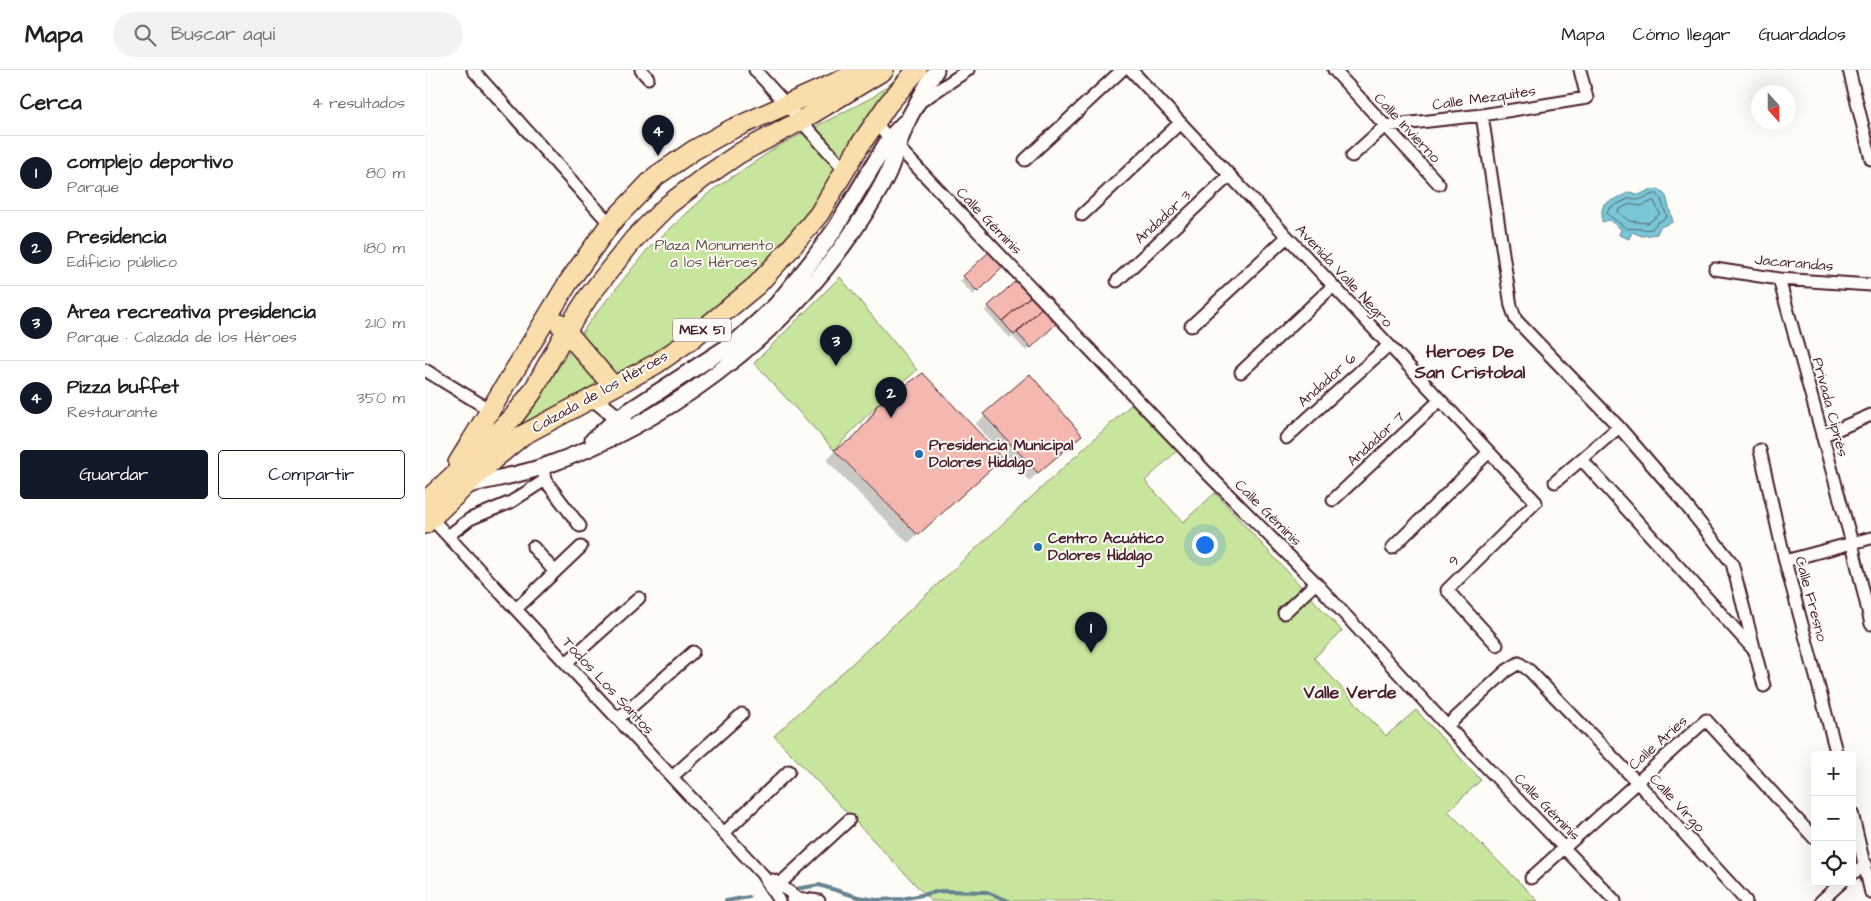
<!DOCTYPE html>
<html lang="es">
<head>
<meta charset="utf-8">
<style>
	body { margin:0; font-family:"Architects Daughter",sans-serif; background:#f2f2f2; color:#202124 }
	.controls { position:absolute; right:15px; bottom:15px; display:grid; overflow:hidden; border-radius:5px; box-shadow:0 5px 20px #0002 }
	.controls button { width:45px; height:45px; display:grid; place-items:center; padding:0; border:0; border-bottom:1px solid #e0e0e0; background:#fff; color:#202124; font:25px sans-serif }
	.compass { position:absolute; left:1326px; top:15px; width:45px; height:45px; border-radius:50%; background:#fff; box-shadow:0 5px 20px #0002; rotate:159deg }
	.you { position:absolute; left:779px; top:474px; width:18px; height:18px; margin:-12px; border:4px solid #fff; border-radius:50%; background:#1a73e8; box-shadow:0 0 0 8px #1a73e833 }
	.badge { display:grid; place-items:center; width:32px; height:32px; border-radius:50%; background:#111827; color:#fff; font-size:16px; font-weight:700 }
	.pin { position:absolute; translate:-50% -41px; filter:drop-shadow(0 1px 2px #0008) }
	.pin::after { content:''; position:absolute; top:26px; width:18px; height:15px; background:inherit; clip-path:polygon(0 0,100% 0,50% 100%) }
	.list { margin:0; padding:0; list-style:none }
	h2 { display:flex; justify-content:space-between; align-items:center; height:65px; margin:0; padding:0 20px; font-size:21px }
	h2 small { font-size:16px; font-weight:400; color:#757577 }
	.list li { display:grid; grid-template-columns:32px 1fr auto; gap:15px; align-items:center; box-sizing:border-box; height:75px; padding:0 20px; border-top:1px solid #e0e0e0 }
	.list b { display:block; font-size:19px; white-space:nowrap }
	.list p { margin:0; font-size:16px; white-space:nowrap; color:#757577 }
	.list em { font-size:16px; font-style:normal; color:#757577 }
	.actions { display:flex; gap:10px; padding:15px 20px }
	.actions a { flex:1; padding:11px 0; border:1px solid #111827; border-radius:5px; text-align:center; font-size:18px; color:#111827 }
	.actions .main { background:#111827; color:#fff }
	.icon { flex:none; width:28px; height:28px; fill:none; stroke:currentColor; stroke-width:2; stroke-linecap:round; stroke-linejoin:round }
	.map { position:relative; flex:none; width:1446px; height:831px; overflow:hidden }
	header { display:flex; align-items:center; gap:30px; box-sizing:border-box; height:70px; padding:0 25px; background:#fff; border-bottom:1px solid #e0e0e0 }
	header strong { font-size:24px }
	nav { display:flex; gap:28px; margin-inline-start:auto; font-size:18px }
	.search { width:350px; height:45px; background:#f2f2f2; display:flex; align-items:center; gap:12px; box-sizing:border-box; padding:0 18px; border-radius:28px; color:#757577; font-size:19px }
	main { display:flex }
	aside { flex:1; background:#fff }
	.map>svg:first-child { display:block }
	.green { fill:#c7e59d; stroke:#888264 }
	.water { fill:#78c6d6; stroke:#668392 }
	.shadow { fill:#0003 }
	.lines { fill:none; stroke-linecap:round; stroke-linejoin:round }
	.shore { stroke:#5c626f; stroke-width:1 }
	.stream { stroke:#668392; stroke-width:4 }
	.building { fill:#f4b8b0; stroke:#4a1f2b }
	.minor-casing { stroke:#4a1f2b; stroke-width:15 }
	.tertiary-casing { stroke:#4a1f2b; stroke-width:19 }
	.primary-casing { stroke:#4a1f2b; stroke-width:22 }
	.minor { stroke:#fdfcf7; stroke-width:11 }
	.tertiary { stroke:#fdfcf7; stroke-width:15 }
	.primary { stroke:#f9deab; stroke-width:19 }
	.poi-dot { fill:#1f6fb2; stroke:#fdfcf7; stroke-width:2 }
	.labels { text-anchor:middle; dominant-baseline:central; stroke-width:4; stroke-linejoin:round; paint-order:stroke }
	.shield { fill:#fdfcf7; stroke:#806168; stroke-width:1 }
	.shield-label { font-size:14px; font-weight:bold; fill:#4a1f2b }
	.street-label { font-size:15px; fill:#4a1f2b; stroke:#fdfcf7 }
	.park-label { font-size:15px; fill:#695048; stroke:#fdfcf7 }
	.poi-label { font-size:15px; font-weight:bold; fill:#4a1f2b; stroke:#fdfcf7; text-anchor:start }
	.quarter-label { font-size:18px; font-weight:bold; fill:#4a1f2b; stroke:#fdfcf7 }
</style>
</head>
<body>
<header>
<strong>Mapa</strong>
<div class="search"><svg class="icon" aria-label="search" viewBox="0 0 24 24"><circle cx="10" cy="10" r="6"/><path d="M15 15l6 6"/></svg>Buscar aquí</div>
<nav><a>Mapa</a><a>Cómo llegar</a><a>Guardados</a></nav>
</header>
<main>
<aside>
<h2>Cerca<small>4 resultados</small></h2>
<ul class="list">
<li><span class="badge">1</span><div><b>complejo deportivo</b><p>Parque</p></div><em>80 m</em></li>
<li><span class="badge">2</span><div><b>Presidencia</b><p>Edificio público</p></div><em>180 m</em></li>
<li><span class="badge">3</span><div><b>Area recreativa presidencia</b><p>Parque · Calzada de los Héroes</p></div><em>210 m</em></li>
<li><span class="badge">4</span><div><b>Pizza buffet</b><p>Restaurante</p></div><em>350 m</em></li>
</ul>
<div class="actions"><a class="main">Guardar</a><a>Compartir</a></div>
</aside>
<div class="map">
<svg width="1446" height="831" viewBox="0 0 1446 831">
	<rect width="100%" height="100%" fill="#fdfcf7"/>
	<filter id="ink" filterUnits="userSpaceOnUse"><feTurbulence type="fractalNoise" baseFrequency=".02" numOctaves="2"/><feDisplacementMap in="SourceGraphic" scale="10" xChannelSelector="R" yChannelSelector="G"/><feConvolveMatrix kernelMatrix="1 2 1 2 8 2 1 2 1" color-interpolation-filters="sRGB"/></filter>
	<g filter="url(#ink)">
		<!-- green -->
		<path class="green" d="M483,0l-63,97 -92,116 -98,78 -142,74 77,-114 57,-71 64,-59 69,-46 93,-48z
			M415,207l77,93 -40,35 -43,45 -80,-87z
			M710,331l44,48 -34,32 38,41 32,-29 127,138 -28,27 72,78 30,-26 65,70 -33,31 90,90h-607l-157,-165z"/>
		<!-- water -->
		<path class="water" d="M1234,119l7,7 7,26 -13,5 -3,7 -15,2 -10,-4 -3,7 -10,-4 2,-6 -12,-9 -7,2v-12l2,-6 26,-12 9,3 10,-5z"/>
		<!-- shadow -->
		<path class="shadow" d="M567,181l12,13 -31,31 -13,-14z
			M594,210l38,42 -31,29 -14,-15 -2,2 -25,-27z
			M605,306l51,59 -52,46 -54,-57z
			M453,336l114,61 -84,76 -82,-83 9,-9 16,-10 12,-15 6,-10z"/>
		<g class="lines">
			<!-- shore -->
			<path class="shore" d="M1232,124l4,5 6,18 -10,6 -5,6c-9,2 -17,-2 -25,0l-20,-15 2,-6 21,-10 9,2 12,-5z
				M1229,131l6,13 -12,9 -19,-2 -11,-9 1,-3 11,-5 10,2z"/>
			<!-- stream -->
			<path class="stream" d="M371,819l23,-4 39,12 18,3 26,-1 39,-8 46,1 22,9
				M301,831l23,-4"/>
		</g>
		<!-- building -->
		<path class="building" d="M567,179l14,15 -28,28 -15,-16z
			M594,208l14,16 -31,27 -14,-15z
			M608,224l11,11 -30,30 -12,-14z
			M619,235l14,17 -27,26 -14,-15z
			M498,303l80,85 -85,77 -84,-85 19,-12 19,-22 5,-11z
			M605,304l52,61 -44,38 -55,-59z"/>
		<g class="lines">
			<!-- minor casing -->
			<g class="minor-casing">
				<path id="minor" d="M48,0l137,154
					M216,0l7,8
					M330,0l91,101
					M706,0l405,432 -89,88 50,55
					M909,0l105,114
					M1424,0l22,89
					M492,34l51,-34
					M1057,45l29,191 5,14 103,107 57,66 56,70 32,123
					M450,53l334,352 107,108 131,143 168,175
					M927,86l33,-30 97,-11 105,-17 -7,-28
					M600,90l97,-90
					M657,145l98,-92
					M1290,199l64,10 92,6
					M1354,209l73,264 19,81
					M692,211l113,-106
					M766,256l96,-89
					M0,300l65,40
					M816,302l92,-86
					M1397,366l49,-21
					M861,368l103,-93
					M1335,380l25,111 52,194
					M1157,390l171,189
					M119,403l1,7 35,46
					M1130,412l64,-55
					M908,430l107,-100
					M6,448l331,356 17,27
					M23,466l22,-17 41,-17 34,-22
					M108,477l22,25
					M967,478l97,-96
					M1360,491l86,-23
					M91,539l65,-62
					M859,543l32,-30
					M141,593l73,-65
					M193,649l75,-67
					M1022,656l59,-55 13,-8 11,8 107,111 109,119
					M247,707l70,-63
					M1427,743l19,80
					M299,763l65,-62
					M1427,804l14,-10
					M1106,808l175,-158 109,119
					M348,810l18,13 8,8
					M347,821l77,-71
					M367,830l4,-2 23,3
					M1396,831l21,-19"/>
			</g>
			<!-- tertiary casing -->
			<g class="tertiary-casing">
				<path id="tertiary" d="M167,327l33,27
					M168,370l25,-22 120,-78 38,-35 35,-43 24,-33 54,-90 15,-16
					M43,415c25,-6 52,-10 77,-19 119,-42 232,-125 304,-229 12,-17 30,-45 39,-64 8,-19 13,-39 22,-57 8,-15 17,-31 26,-46"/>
			</g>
			<!-- primary casing -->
			<g class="primary-casing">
				<path id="primary" d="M134,253l54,63
					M33,393l110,-180 42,-59 46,-48 38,-26 36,-20 134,-60
					M0,432l64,-60 25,-26 19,-25 33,-60 23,-35 45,-57 34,-34 34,-26 38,-26 60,-32 84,-51
					M0,454l69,-65 29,-24 133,-71 33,-23 68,-56 32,-35 30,-36 41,-69 28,-41 29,-34"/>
			</g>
			<!-- minor -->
			<use href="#minor" class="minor"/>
			<!-- tertiary -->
			<use href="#tertiary" class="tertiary"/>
			<!-- primary -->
			<use href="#primary" class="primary"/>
		</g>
	</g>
	<!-- markers -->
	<g class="poi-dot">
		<circle cx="494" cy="384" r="5"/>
		<circle cx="613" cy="477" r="5"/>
	</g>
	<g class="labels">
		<!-- shield labels -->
		<rect class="shield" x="248" y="248.5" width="58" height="23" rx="4"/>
		<g class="shield-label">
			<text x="277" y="260">MEX 51</text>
		</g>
		<!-- street labels -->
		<g class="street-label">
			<text transform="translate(1059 28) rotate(-8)">Calle Mezquites</text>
			<text transform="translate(982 58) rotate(47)">Calle Invierno</text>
			<text transform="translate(738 147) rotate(-43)">Andador 3</text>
			<text transform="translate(564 151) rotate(46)">Calle Géminis</text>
			<text transform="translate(1369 193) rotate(5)">Jacarandas</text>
			<text transform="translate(919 206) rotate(47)">Avenida Valle Negro</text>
			<text transform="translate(902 310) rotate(-42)">Andador 6</text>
			<text transform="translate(175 322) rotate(-29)">Calzada de los Héroes</text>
			<text transform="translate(1405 337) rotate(75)">Privada Ciprés</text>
			<text transform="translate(951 369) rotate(-43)">Andador 7</text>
			<text transform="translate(843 443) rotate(45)">Calle Géminis</text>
			<text transform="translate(1029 491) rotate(-44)">9</text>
			<text transform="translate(1386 529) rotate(75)">Calle Fresno</text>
			<text transform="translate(183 616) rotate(47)">Todos Los Santos</text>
			<text transform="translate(1233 673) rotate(-42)">Calle Aries</text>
			<text transform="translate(1252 733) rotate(47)">Calle Virgo</text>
			<text transform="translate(1122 737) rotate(46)">Calle Géminis</text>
		</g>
		<!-- park labels -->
		<g class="park-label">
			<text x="289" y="175">Plaza Monumento<tspan x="289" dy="17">a los Héroes</tspan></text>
		</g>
		<!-- poi labels -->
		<g class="poi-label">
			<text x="504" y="375">Presidencia Municipal<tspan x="504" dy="17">Dolores Hidalgo</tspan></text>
			<text x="623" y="468">Centro Acuático<tspan x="623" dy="17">Dolores Hidalgo</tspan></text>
		</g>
		<!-- quarter labels -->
		<g class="quarter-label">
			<text x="1045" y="281">Heroes De<tspan x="1045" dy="21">San Cristobal</tspan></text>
			<text x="925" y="622">Valle Verde</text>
		</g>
	</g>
</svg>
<div class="controls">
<button>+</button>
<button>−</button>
<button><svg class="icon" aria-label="locate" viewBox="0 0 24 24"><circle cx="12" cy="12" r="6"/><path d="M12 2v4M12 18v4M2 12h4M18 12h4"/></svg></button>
</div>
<svg class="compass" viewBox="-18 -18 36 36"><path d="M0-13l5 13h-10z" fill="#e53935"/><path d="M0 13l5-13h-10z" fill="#757577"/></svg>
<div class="you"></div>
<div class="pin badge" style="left:666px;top:583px">1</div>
<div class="pin badge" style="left:466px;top:348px">2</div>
<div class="pin badge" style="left:411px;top:296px">3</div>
<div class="pin badge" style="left:233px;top:86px">4</div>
</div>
</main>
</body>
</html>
